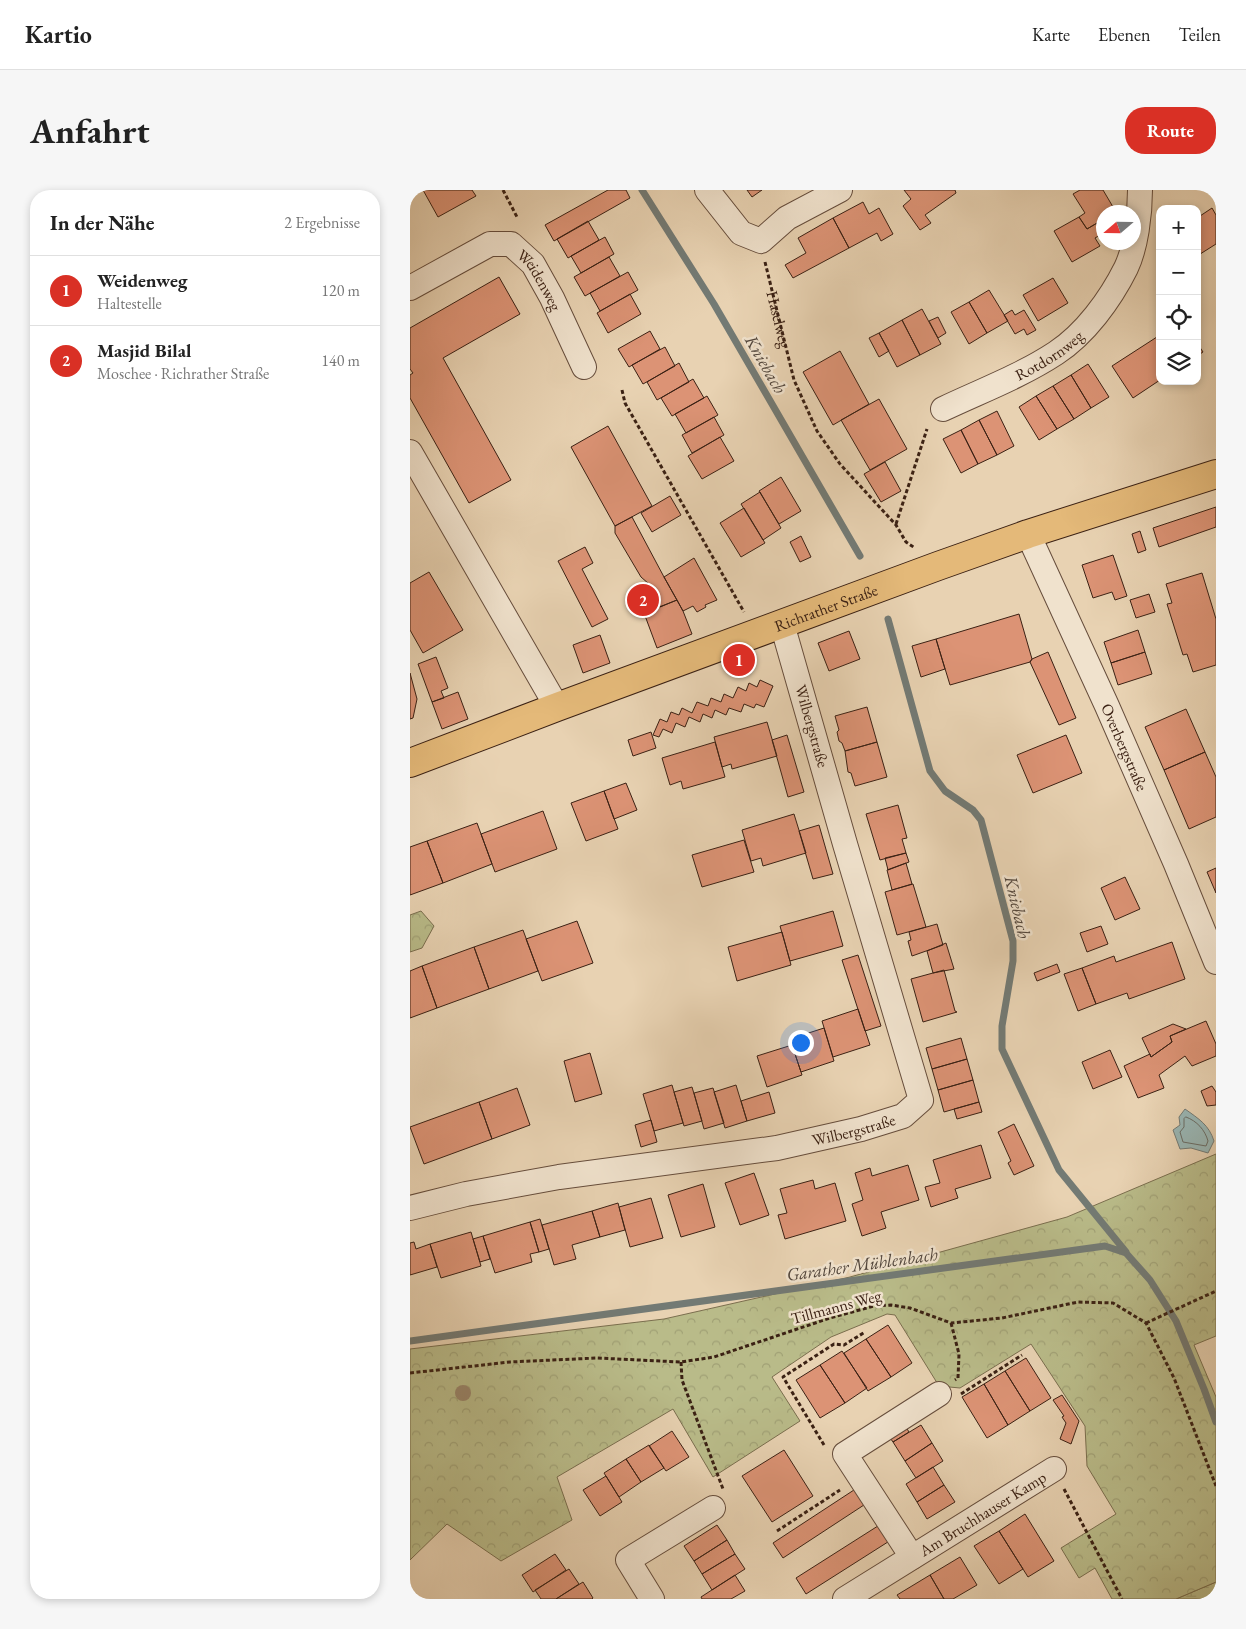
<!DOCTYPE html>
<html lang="de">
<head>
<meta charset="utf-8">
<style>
	body { margin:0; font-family:"EB Garamond",serif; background:#f6f6f6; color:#222 }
	.controls { position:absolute; right:15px; top:15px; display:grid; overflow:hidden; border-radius:10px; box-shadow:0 2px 8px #0003 }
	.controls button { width:45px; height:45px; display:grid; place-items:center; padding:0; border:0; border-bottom:1px solid #e0e0e0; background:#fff; color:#222; font:25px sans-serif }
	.compass { position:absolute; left:686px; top:15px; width:45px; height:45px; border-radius:50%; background:#fff; box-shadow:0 2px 8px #0003; rotate:250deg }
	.you { position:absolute; left:390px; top:852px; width:18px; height:18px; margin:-12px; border:4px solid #fff; border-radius:50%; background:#1a73e8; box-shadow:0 0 0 8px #1a73e833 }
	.badge { display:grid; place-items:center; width:32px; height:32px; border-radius:50%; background:#d93025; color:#fff; font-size:16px; font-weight:700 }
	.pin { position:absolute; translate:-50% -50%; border:2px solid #fff; box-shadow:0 1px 5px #0006 }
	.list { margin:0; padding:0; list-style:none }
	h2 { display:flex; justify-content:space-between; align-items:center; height:65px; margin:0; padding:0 20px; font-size:21px }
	h2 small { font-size:16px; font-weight:400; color:#767676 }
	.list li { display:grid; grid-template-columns:32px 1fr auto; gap:15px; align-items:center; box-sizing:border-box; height:70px; padding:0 20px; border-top:1px solid #e0e0e0 }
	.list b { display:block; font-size:19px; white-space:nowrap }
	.list p { margin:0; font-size:16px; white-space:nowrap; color:#767676 }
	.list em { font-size:16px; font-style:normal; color:#767676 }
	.icon { flex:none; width:28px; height:28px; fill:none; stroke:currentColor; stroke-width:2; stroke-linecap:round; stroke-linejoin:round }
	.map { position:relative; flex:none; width:806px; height:1409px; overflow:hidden; border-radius:20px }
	header { display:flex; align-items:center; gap:30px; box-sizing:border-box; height:70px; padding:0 25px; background:#fff; border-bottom:1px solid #e0e0e0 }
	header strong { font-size:24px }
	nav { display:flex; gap:28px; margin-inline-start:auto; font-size:18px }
	.intro { display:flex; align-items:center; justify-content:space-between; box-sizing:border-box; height:120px; padding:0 30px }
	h1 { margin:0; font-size:35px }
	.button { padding:12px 22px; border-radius:20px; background:#d93025; color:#fff; font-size:18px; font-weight:700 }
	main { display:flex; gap:30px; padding:0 30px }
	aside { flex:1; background:#fff; border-radius:20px; box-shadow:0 2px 8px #0003 }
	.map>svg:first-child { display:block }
	.wetland { fill:url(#wetland-marsh); stroke:#7a6e4e }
	.park { fill:url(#park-crowns); stroke:#7a6e4e }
	.water { fill:#99b6b4; stroke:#737a74 }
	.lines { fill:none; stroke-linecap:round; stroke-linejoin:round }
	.shore { stroke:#6a6c64; stroke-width:1 }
	.stream { stroke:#737a74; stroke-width:7 }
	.building { fill:#dc9375; stroke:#3b2114 }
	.minor-casing { stroke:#664d3c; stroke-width:26 }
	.major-casing { stroke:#3b2114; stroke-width:30 }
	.path { stroke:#3b2114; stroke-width:3; stroke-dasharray:4 2.5; stroke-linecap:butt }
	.minor { stroke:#f0e2cd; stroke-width:24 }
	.major { stroke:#e4b979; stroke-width:28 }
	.tree { fill:#9a866b }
	.labels { text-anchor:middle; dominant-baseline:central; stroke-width:5; stroke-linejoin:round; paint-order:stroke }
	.street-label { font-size:16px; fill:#3b2114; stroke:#f0e2cd }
	.water-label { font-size:18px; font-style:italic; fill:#52463c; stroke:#f0e2cd }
</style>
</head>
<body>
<header>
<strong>Kartio</strong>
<nav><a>Karte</a><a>Ebenen</a><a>Teilen</a></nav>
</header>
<div class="intro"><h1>Anfahrt</h1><a class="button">Route</a></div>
<main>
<aside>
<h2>In der Nähe<small>2 Ergebnisse</small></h2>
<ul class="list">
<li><span class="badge">1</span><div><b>Weidenweg</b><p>Haltestelle</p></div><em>120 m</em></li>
<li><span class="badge">2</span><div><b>Masjid Bilal</b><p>Moschee · Richrather Straße</p></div><em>140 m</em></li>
</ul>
</aside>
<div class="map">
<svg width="806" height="1409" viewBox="0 0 806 1409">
	<defs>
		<pattern id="wetland-marsh" width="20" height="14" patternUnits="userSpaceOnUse" patternTransform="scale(1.25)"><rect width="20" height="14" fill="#b9bb89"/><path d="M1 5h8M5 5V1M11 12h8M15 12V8" fill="none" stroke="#a0a075"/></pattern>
		<pattern id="park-crowns" width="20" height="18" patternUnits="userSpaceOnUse" patternTransform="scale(1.25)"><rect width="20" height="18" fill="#b9bb89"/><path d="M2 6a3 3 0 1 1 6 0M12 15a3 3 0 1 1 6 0" fill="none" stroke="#a0a075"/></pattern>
	</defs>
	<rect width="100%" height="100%" fill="#e8d2b2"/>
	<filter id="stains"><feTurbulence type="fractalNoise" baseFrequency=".004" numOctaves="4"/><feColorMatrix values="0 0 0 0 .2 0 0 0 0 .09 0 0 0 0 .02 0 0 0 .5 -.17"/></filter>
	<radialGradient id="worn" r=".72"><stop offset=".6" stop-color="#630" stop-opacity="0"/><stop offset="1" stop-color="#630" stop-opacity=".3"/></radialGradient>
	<!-- wetland -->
	<path class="wetland" d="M806,1392v17h-40z"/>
	<!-- park -->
	<path class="park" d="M11,721l13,15 -12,22 -12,4v-37z
		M806,964v182l-22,9 22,52v185l-40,17h-64l-17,-31 -16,10 -18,-30 55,-34 -29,-48 -2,-40 -54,-82 -71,44 -21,-2 -44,-71 -8,-1 -56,23 -59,40 28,44 -87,56 -40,-68 -116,68 15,43 -71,41 -54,-37 -37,36v-211l254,-30 186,-42 217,-60z"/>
	<!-- water -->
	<path class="water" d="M775,919c14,10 24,16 29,32l-6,12 -17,-5 -11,1 -7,-19 7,-5 -1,-8z"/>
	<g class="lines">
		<!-- shore -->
		<path class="shore" d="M776,927c11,4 19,13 22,24l-2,5 -23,-4 -3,-10 4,-5v-8z"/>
		<!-- stream -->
		<path class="stream" d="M232,0l72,114 146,252
			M478,429l42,152 15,20 28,19 8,10 32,121v20l-11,65v23l57,121 67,82
			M0,1151l695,-95 21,7 24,27 26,41 28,68 12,33"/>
	</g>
	<!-- building -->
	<path class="building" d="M13,0h49l4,6 -38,21z
		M198,0h18l4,8 -76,43 -9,-16z
		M337,0h15l-10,7z
		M494,0h51l1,3 -31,22 6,8 -11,7 -17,-24 8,-7z
		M670,0h23l13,22h-12v7l-17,10 -8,-12 6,-4 -12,-19z
		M453,12l6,12 10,-6 14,26 -12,7 -4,-8 -28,15 -16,-30z
		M802,18l4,7v29l-19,12v-38z
		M669,27l8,12 15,-9 2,3v10l-9,5 5,8 -28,16 -18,-31z
		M423,28l16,30 -56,30 -8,-13 21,-12 -8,-15z
		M178,31l11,19 -31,18 -11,-19z
		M195,47l9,17 -33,19 -10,-17z
		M199,67l11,19 -35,20 -11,-19z
		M218,82l10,18 -38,21 -10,-18z
		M89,87l21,37 -77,44 68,122 -42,23 -59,-105v-23l3,-2 -3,-4v-41z
		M643,88l15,25 -30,18 -15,-26z
		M579,100l19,31 -21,12 -18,-31z
		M220,104l11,20 -33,19 -11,-20z
		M559,112l18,31 -18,11 -18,-32z
		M512,119l19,35 -21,11 -18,-35z
		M602,120l3,5 9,-5 12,20 -9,5 -3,-6 -9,5 -11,-19z
		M528,127l8,16 -8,5 -9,-17z
		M492,130l18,35 -23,12 -18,-34z
		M240,141l10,18 -31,18 -11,-18z
		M469,143l10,18 -10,6 -10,-19z
		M750,145v45l-27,18 -21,-32z
		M787,153l6,9 -6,4z
		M255,157l10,19 -32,18 -11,-19z
		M430,161l29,53 -36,21 -30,-53z
		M269,173l10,19 -32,18 -10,-18z
		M678,174l21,33 -18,11 -20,-33z
		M661,185l20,33 -17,11 -21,-33z
		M283,189l11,19 -32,18 -11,-18z
		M643,196l21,33 -17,10 -21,-33z
		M297,206l11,19 -32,18 -11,-19z
		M626,206l21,33 -18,11 -20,-33z
		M469,209l28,50 -37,21 -29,-50z
		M587,221l17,35 -17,9 -18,-35z
		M304,227l10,18 -32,18 -10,-18z
		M569,230l18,35 -19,9 -17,-34z
		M198,236l44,80 -37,20 -44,-79z
		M551,240l17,34 -17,9 -18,-34z
		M310,247l14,24 -32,18 -14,-23z
		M475,272l16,29 -20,11 -17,-28z
		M371,287l20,34 -22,13 -20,-33z
		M350,302l21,36 -18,12 -22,-36z
		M260,306l11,19 -29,17 -11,-19z
		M806,317v20l-57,20 -6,-19z
		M334,318l21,35 -24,14 -21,-34z
		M222,327l32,60 13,23 -17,7 -11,-23 -8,-7 -26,-44v-7z
		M730,341l6,19 -8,3 -6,-19z
		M391,346l10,21 -11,5 -10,-20z
		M175,357l8,16 -11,6 26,50 -16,8 -34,-66z
		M703,365l14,41 -12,4 -3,-8 -19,6 -11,-33z
		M284,368l23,42 -12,5 1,2 -9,5 -4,-6 -10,5 -19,-34z
		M19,382l34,58 -40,23 -13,-23v-47z
		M792,383l14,46v46l-23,7 -6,-18 -4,1 -16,-51 5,-1 -6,-19z
		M739,404l6,18 -19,6 -6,-18z
		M267,410l6,11 9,23 -35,14 -13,-35z
		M609,424l13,45 -2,3 -80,23 -14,-46z
		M728,440l7,22 -34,11 -7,-21z
		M439,441l11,28 -31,12 -11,-28z
		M190,445l10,28 -27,10 -10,-28z
		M526,449l9,30 -24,8 -9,-31z
		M638,462l28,66 -17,7 -29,-63 2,-3z
		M735,462l7,22 -34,11 -7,-22z
		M26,467l12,31 -7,3 3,7 -12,4 -14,-38z
		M0,483l7,26 -4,19 -3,1z
		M350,490l13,6 -9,21 -8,-3 -2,4 -10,-4 -3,8 -12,-4 -3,7 -11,-5 -3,8 -9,-4 -3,8 -11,-5 -4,10 -9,-4 -4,10 -9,-4 -4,8 -6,-2 7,-16 7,3 4,-10 8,3 3,-7 10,5 5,-11 11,4 3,-8 10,4 3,-8 9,4 5,-11 8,4 3,-8 8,4z
		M48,502l10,27 -26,10 -10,-27z
		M457,517l10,35 -32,9 -3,-8 -3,-2 -2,-9 2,-2 -4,-14z
		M776,519l19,43 -41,18 -19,-43z
		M357,532l10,34 -45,13 -1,-5 -9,3 -8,-30z
		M241,542l5,16 -23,8 -5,-16z
		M377,545l17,57 -16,5 -16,-57z
		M656,545l16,38 -49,20 -16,-38z
		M305,552l10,35 -42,12 -2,-8 -11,4 -8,-27z
		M467,552l10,35 -32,9 -4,-13 -3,-1 -3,-21z
		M795,562l11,25v40l-27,12 -25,-59z
		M216,593l11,27 -23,9 -10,-28z
		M194,601l14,38 -32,12 -15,-38z
		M488,615l9,33 -5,1 4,14 -26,7 -14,-46z
		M133,621l14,38 -62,23 -14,-38z
		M384,624l12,39 -43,13 -2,-8 -10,3 -9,-31z
		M67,633l15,41 -49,19 -16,-42z
		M409,635l14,49 -20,5 -14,-48z
		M334,650l10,32 -52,15 -10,-32z
		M17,651l16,42 -33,12v-48z
		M496,663l3,9 -21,8 -3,-12z
		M496,673l6,21 -20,6 -5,-20z
		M806,678v25l-9,-21z
		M715,687l15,32 -25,11 -14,-32z
		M503,694l13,43 -29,8 -12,-43z
		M423,721l10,35 -53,15 -10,-35z
		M167,731l16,42 -51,18 -16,-42z
		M527,734l6,21 -31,11 -4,-15 3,-1 -2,-8z
		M691,736l7,18 -21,8 -7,-19z
		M113,740l15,41 -49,18 -15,-42z
		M372,742l9,33 -54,16 -9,-34z
		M762,752l13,37 -56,20 -2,-6 -31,11 -14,-36 32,-12 2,6z
		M536,753l8,26 -21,4 -6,-22z
		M64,757l15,42 -52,19 -15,-42z
		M448,765l23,71 -16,5 -23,-71z
		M647,774l3,8 -23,9 -3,-8z
		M12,776l15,42 -27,10v-47z
		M672,778l14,36 -18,7 -14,-37z
		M534,780l11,41 2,1 -34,10 -12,-43z
		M448,819l12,36 -37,12 -11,-36z
		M796,831l10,23v12l-24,10 -7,-10 -26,19 5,13 -26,10 -14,-32 26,-12 1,3 21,-15 -2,-6z
		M763,834l13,5 -16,7 2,6 -21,15 -9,-19z
		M414,838l10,33 -33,11 -11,-33z
		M551,848l6,21 -35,10 -6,-21z
		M382,855l10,30 -35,12 -10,-31z
		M700,860l12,27 -29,12 -11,-27z
		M180,863l12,41 -27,8 -11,-41z
		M557,869l6,21 -35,10 -6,-21z
		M563,890l6,22 -35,10 -6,-22z
		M262,895l11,38 -29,8 -11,-37z
		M326,895l11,36 -22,7 -11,-36z
		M802,896l4,6v13l-9,1 -6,-15z
		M282,897l10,34 -18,5 -10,-34z
		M107,898l13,37 -38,14 -13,-37z
		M303,898l11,35 -20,6 -10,-36z
		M359,902l6,21 -28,8 -6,-20z
		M69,912l13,37 -68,25 -14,-37z
		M569,912l3,10 -25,7 -3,-10z
		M241,930l6,22 -16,5 -6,-22z
		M604,934l20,42 -20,9 -6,-12 3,-2 -13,-29z
		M571,955l10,33 -36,11 3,9 -27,9 -6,-20 15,-4 -7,-23z
		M498,975l11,35 -38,12 5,16 -24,8 -10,-32 11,-4 -8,-27 15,-5 2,8z
		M344,983l15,42 -29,10 -15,-42z
		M403,990l2,9 20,-6 11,38 -61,18 -7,-24 9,-2 -7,-24z
		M293,994l12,43 -34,10 -13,-42z
		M241,1008l12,40 -33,9 -11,-40z
		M208,1013l7,27 -25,7 -8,-26z
		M182,1021l8,26 -28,8 4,14 -22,6 -12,-40z
		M130,1029l9,30 -10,3 -9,-30z
		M120,1032l9,30 -9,2 2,8 -37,11 -12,-37z
		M61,1042l10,34 -40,12 -11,-34z
		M73,1046l7,23 -10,3 -7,-23z
		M4,1052l2,7 14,-5 7,23 -27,8v-32z
		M478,1135l24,38 -21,14 -25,-38z
		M456,1149l25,38 -23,14 -24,-38z
		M432,1161l25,37 -22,15 -25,-38z
		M616,1168l25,40 -21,13 -25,-40z
		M410,1175l25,38 -25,15 -24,-38z
		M595,1181l25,40 -22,14 -24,-41z
		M574,1194l24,41 -21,13 -25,-41z
		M652,1205l17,26 -8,23 -11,-5 6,-16 -4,-6 2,-1 -11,-16z
		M494,1234l5,8 -16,10 -5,-7z
		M511,1235l11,18 -27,18 -12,-19z
		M262,1241l17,26 -23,14 -17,-25z
		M522,1253l11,18 -27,17 -11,-17z
		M239,1255l15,23 -23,14 -15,-23z
		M374,1260l29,46 -41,26 -30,-46z
		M216,1269l15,23 -22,15 -15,-24z
		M523,1277l11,18 -27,17 -11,-18z
		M196,1286l16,26 -22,14 -17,-26z
		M534,1295l11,17 -28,17 -10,-17z
		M447,1298l10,15 -84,55 -10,-15z
		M615,1324l29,47 -26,16 -29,-46z
		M471,1334l10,16 -85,54 -10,-16z
		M307,1335l10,15 -33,21 -10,-15z
		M589,1341l24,38 -24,15 -25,-38z
		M317,1350l8,14 -33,20 -8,-13z
		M145,1364l11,16 -33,22 -11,-17z
		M325,1364l10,15 -33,21 -10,-16z
		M550,1367l17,28 -24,14h-9l-14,-24z
		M159,1379l10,15 -23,15h-15l-6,-9z
		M325,1385l10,16 -14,8h-29l-1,-2z
		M520,1385l14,24h-44l-3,-4z
		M173,1392l10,16 -1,1h-36z"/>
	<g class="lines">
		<!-- minor casing -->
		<g class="minor-casing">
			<g id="minor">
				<path d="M297,0l34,43 20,8 26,-23 53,-28"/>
				<path id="s2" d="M0,98l80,-44h21l22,20 19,34 32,69"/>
				<path id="s3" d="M533,219c38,-18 78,-33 113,-56 29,-19 54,-53 70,-85 10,-21 14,-54 14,-78"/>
				<path d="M0,262l147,255"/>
				<path id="s4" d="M618,344l79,172 69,158 40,98"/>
				<path id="s5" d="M0,1018l56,-14 93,-17 218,-29 84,-19 42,-13 18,-16 -76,-256 -63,-220"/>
				<path d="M502,1367l-67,-103 94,-60"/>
				<path d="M242,1409l-24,-39 85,-52"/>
				<path id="s6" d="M435,1409l209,-130"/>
			</g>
		</g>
		<!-- major casing -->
		<g class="major-casing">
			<g id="major">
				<path id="s7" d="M0,573l147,-56 381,-141 90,-32 188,-60"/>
			</g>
		</g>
		<!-- path -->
		<g class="path">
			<path d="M93,0l14,27"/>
			<path id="s1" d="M355,72l29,118 23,51 23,33 56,61 10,17 9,6"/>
			<path d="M212,200l3,13 119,209"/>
			<path d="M486,334l31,-95"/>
			<path d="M541,1133l8,31 -1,24 -3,2"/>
			<path d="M736,1133l70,-32"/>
			<path d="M271,1172l1,18 41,109"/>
			<path d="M0,1183l100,-11 87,-4 84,4 33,-5 116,-39 44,-12 17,-1 19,3 41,15 51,-5 76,-16 35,1 33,20 28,55 42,108"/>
			<path d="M551,1204l61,-39"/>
			<path d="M414,1255l-41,-68 51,-33 10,1 21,-13"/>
			<path d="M654,1299l58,110"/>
			<path d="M367,1341l63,-41"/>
		</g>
		<!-- minor -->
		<use href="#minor" class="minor"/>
		<!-- major -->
		<use href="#major" class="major"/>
	</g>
	<!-- trees -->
	<circle class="tree" cx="53" cy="1203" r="8"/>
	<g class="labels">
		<!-- street labels -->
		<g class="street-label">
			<text stroke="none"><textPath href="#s2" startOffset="159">Weidenweg</textPath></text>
			<text stroke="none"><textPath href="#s1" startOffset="59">Haselweg</textPath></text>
			<text stroke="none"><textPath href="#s3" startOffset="119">Rotdornweg</textPath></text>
			<text stroke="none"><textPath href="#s7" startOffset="444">Richrather Straße</textPath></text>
			<text transform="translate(402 536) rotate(74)">Wilbergstraße</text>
			<text stroke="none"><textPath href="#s4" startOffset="234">Overbergstraße</textPath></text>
			<text stroke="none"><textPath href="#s5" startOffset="451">Wilbergstraße</textPath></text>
			<text transform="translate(426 1117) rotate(-15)">Tillmanns Weg</text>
			<text stroke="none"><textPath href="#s6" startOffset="162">Am Bruchhauser Kamp</textPath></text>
		</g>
		<!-- water labels -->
		<g class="water-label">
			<text transform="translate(356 174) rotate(60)">Kniebach</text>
			<text transform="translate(608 717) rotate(77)">Kniebach</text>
			<text transform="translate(452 1074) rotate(-8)">Garather Mühlenbach</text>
		</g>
	</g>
	<rect width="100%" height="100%" filter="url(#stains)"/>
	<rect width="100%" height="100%" fill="url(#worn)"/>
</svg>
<div class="controls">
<button>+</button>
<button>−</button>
<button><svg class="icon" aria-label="locate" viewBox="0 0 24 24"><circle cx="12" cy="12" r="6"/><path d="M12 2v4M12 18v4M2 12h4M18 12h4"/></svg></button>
<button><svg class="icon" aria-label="layers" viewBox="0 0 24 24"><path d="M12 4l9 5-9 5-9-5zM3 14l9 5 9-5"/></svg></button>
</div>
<svg class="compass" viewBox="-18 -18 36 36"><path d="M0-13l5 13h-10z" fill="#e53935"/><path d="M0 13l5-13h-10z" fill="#767676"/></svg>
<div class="you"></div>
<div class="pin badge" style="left:329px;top:470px">1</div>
<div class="pin badge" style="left:233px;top:410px">2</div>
</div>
</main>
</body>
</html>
